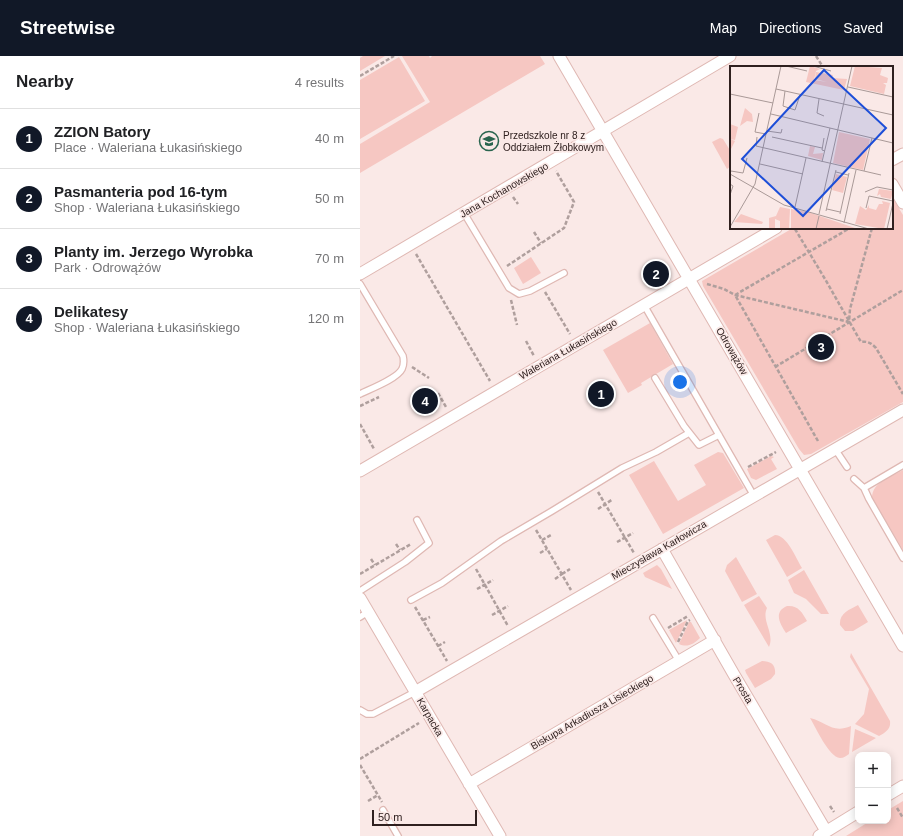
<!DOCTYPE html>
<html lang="en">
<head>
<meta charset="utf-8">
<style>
	body { margin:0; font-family:Arial,sans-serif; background:#f6f6f6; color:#202124 }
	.controls { position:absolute; right:12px; bottom:12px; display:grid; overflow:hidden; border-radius:8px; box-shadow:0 2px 10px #0003 }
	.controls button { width:36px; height:36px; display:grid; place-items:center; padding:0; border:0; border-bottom:1px solid #e0e0e0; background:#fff; color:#202124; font:20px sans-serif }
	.scale { position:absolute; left:12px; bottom:10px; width:105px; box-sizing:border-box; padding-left:4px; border:2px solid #2f201f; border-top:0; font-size:11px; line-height:14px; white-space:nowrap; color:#2f201f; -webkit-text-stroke:3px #fae9e7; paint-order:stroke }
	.you { position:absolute; left:320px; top:326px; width:14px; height:14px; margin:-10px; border:3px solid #fff; border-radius:50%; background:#1a73e8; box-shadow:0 0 0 6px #1a73e833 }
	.badge { display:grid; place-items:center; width:26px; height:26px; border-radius:50%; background:#111827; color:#fff; font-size:13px; font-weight:700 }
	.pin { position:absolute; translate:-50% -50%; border:2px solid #fff; box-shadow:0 1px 4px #0006 }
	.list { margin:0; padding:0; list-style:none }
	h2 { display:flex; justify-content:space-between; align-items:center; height:52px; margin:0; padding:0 16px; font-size:17px }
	h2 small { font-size:13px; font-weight:400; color:#757577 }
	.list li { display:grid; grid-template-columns:26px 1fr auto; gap:12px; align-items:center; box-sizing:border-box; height:60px; padding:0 16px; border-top:1px solid #e0e0e0 }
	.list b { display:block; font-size:15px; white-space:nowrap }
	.list p { margin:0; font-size:13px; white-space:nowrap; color:#757577 }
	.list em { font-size:13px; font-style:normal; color:#757577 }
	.map { position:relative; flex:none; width:543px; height:780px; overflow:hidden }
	header { display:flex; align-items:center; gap:24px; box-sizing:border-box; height:56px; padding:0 20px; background:#111827; color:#fff }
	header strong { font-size:19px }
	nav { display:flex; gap:22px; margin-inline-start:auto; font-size:14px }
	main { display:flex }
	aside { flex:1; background:#fff }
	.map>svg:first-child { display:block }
	.green { fill:#f6c7c2 }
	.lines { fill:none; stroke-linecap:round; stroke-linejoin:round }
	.service-casing { stroke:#dfb8b3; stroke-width:8 }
	.minor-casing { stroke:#dfb8b3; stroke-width:13 }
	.path { stroke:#af9f9d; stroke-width:2.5; stroke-dasharray:4 2; stroke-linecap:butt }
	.service { stroke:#fff; stroke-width:5.5 }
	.minor { stroke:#fff; stroke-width:11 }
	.labels { text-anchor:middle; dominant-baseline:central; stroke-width:3.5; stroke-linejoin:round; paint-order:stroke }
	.poi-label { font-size:10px; fill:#2f201f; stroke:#fae9e7; text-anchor:start }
	.street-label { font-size:10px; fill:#2f201f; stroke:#fae9e7 }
	.inset-road { fill:none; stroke:#a99997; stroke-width:1 }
	.view { fill:#1d4ed8; fill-opacity:0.15; stroke:#1d4ed8; stroke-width:2 }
	.inset-edge { fill:none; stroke:#2f201f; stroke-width:2 }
</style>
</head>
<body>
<header>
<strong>Streetwise</strong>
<nav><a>Map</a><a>Directions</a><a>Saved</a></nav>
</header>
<main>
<aside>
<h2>Nearby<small>4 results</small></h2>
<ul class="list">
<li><span class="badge">1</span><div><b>ZZION Batory</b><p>Place · Waleriana Łukasińskiego</p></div><em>40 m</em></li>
<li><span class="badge">2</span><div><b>Pasmanteria pod 16-tym</b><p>Shop · Waleriana Łukasińskiego</p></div><em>50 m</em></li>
<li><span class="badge">3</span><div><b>Planty im. Jerzego Wyrobka</b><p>Park · Odrowążów</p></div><em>70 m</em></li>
<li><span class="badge">4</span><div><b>Delikatesy</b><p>Shop · Waleriana Łukasińskiego</p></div><em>120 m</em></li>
</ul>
</aside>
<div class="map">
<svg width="543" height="780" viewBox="0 0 543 780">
	<rect width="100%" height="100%" fill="#fae9e7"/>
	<!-- green -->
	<path class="green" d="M3,0h22l-25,15v-13z
		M42,0h27l1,2 2,-2h108l5,8 -185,109v-29l70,-42z
		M39,1l26,44 -65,38v-59z
		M360,82l3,1 8,13v14l-4,3 -15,-27z
		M532,141l11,18v187l-92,52 -7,1 -5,-6 -96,-163 -1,-5 91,-53h99z
		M171,201l10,16 -18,11 -9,-16z
		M290,267l23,41 -32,19 1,2 -14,8 -25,-43z
		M358,396l5,1 21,35 -81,46 -34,-59 25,-14 24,40 28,-16 -12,-20z
		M411,400l3,1 -3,2 6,10 -21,11 -5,-2 -4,-9z
		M543,414v80l-31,-52c0,-16 19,-21 31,-28z
		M415,479c12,0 21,23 27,33l-15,9 -21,-37z
		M376,501l21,37 -15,8 -17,-31 2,-6z
		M297,509l4,4 11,20 -27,-12 -2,-4z
		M444,514l25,44h-8l-15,-15 -12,-6 -6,-13z
		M399,540l8,12c-6,13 8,25 2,39l-25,-42z
		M498,549l10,17 -15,9h-8l-5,-6c-1,-12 9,-15 18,-20z
		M427,550c11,-1 15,6 20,15l-21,12c-6,-9 -13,-21 1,-27z
		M327,564l-11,23 -7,-13z
		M329,566h2l9,16c-6,6 -13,10 -21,6z
		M491,597l39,68c1,8 -4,11 -11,15l-24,-12 9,-10 5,-25 -19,-32z
		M402,605c9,0 14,4 13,13l-4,5 -16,9 -9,-15 -1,-3z
		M450,662c17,4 22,16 41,8l-2,28c-3,2 -5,4 -9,4 -11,-1 -24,-30 -30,-40z
		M495,673l21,9 -24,14z
		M543,745v35h-57l24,-15h18v-11z"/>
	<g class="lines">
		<!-- service casing -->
		<g class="service-casing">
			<path id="service" d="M104,157l45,75 10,6 11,-3 34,-18
				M0,228l43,72c1,5 1,9 -1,13 -5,10 -32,20 -42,25
				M284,249l110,191
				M295,322l29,48 15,19 20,-10
				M475,393l12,18
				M494,423l10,9 5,11 34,59
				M504,432l39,-23
				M0,535l45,-29 24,-19 -12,-23
				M51,544l31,-17 59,-42 51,-30 70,-43 34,-16 33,-19
				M0,561l8,-5
				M293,562l26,43
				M0,654l7,4h6l42,-22
				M23,754l15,26"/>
		</g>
		<!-- minor casing -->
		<g class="minor-casing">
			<path id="minor" d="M199,0l344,590
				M532,104l11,-6
				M532,128l11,19
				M0,218l370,-218
				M0,415l416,-243
				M302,493l71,124 93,158
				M0,542l140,238
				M55,636l488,-282
				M109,728l246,-144
				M528,739l15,-9
				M459,780l39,-24"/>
		</g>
		<!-- path -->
		<path class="path" d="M456,0l7,11
			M0,20l34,-20
			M153,141l5,7
			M435,173l30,50 36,63c7,-1 10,1 15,6l27,46
			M174,176l7,11
			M56,198l74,127
			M147,210l57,-38 10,-26 -18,-31
			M347,228l17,5 11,6 114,27 1,-13 22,-81
			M185,236l25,42
			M151,244l6,25
			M166,285l8,15
			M52,311l17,11
			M415,311l128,-77
			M78,337l8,14
			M0,350l19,-9
			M0,368l14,25
			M458,385l-83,-146 115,-67
			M388,411l28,-15
			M238,436l36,61
			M238,453l15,-10
			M176,474l35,60
			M182,484l9,-5
			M257,486l16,-9
			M36,488l4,6
			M180,497l7,-4
			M11,503l4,6
			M116,513l32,57
			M0,518l51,-30
			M202,518l8,-5
			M195,523l7,-5
			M117,533l16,-9
			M55,551l32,54
			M132,559l16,-9
			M63,564l7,-3
			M308,572l20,-12
			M318,586l10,-21 2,-1
			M78,590l7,-4
			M0,703l59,-36
			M0,709l22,37
			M8,745l10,-6
			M470,750l4,6
			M537,752l6,10"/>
		<!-- service -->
		<use href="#service" class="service"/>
		<!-- minor -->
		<use href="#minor" class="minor"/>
	</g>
	<!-- icons -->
	<defs>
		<g id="school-ring" transform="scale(1)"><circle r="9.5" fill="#fae9e7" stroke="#29644e" stroke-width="1.5"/><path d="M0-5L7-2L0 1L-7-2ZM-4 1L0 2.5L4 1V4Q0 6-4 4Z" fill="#29644e"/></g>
	</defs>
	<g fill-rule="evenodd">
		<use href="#school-ring" x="129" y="85"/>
	</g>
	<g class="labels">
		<!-- poi labels -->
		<g class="poi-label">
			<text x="143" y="79">Przedszkole nr 8 z<tspan x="143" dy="12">Oddziałem Żłobkowym</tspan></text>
		</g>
		<!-- street labels -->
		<g class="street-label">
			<text transform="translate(144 134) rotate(-30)">Jana Kochanowskiego</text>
			<text transform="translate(208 293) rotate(-30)">Waleriana Łukasińskiego</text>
			<text transform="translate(372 295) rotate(60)">Odrowążów</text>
			<text transform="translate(299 494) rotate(-30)">Mieczysława Karłowicza</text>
			<text transform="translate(383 634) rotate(59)">Prosta</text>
			<text transform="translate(232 656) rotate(-30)">Biskupa Arkadiusza Lisieckiego</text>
			<text transform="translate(70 661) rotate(60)">Karpacka</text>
		</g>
	</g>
	<!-- overview -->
	<g transform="translate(370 10)">
		<rect width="163" height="163" fill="#fae9e7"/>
		<path d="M80,0l10,3 -4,2 -2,9 13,2 -12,-3 1,-7 17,3 -1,3 15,1 -3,11 -38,-8zM125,0l27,2 -2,7 8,3 -1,5h-4l3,2 -2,9 -34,-8zM15,42l7,6 1,8 -6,-1 -7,5zM0,58l8,3 -3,13 -5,-1 5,2 -5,10zM109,66l31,7 -7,31 -30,-7zM80,80l5,1 -2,7 10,-1 -1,7 -14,-4zM106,108l11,3 -4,16 -11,-3zM149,123l14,2 -2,8 -10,-2 -1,-3 -3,2zM152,135l8,2 -6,26 -29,-5 5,-18 6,4 3,-5v3l7,2 3,-6h4zM50,141l10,2 -1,20h-9v-8l-5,-2v10h-6v-11l7,-2zM61,143l17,3 50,17h-67zM11,148l22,8 -1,2 -28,-2z" fill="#f6c7c2"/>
		<path class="inset-road" d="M56,0l21,5M83,0l18,5M118,21l45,10M46,23l117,26M55,25l-2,15 12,4 5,-15M0,28l43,9M89,33l-2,14 7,3M29,47l-4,19 11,2M41,48l122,29M37,65l14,2 1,-4M27,71l-1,9 125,29M42,71l50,11M94,72l-2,12 3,1M92,96l8,-34M30,98l43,10M134,105l8,-33M106,106l12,3M0,107l1,-2 12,2 4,-15M0,108l54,31 85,24M0,118l3,2 -3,9M135,126l12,-5 16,3M65,141l11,-49M136,142l3,-12 24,5M97,143l13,3M96,145l10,-41M89,148l33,-148M110,148l9,-41M114,157l12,-53M0,161l25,-43 26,-118M86,163l3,-13M157,163l6,-26"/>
		<path class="view" d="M94,4l62,58 -83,88 -61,-57z"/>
		<rect width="163" height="163" class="inset-edge"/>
	</g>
</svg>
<div class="controls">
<button>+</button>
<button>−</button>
</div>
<div class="scale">50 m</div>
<div class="you"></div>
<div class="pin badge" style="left:241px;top:338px">1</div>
<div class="pin badge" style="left:296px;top:218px">2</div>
<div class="pin badge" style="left:461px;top:291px">3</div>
<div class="pin badge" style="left:65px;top:345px">4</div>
</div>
</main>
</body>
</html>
